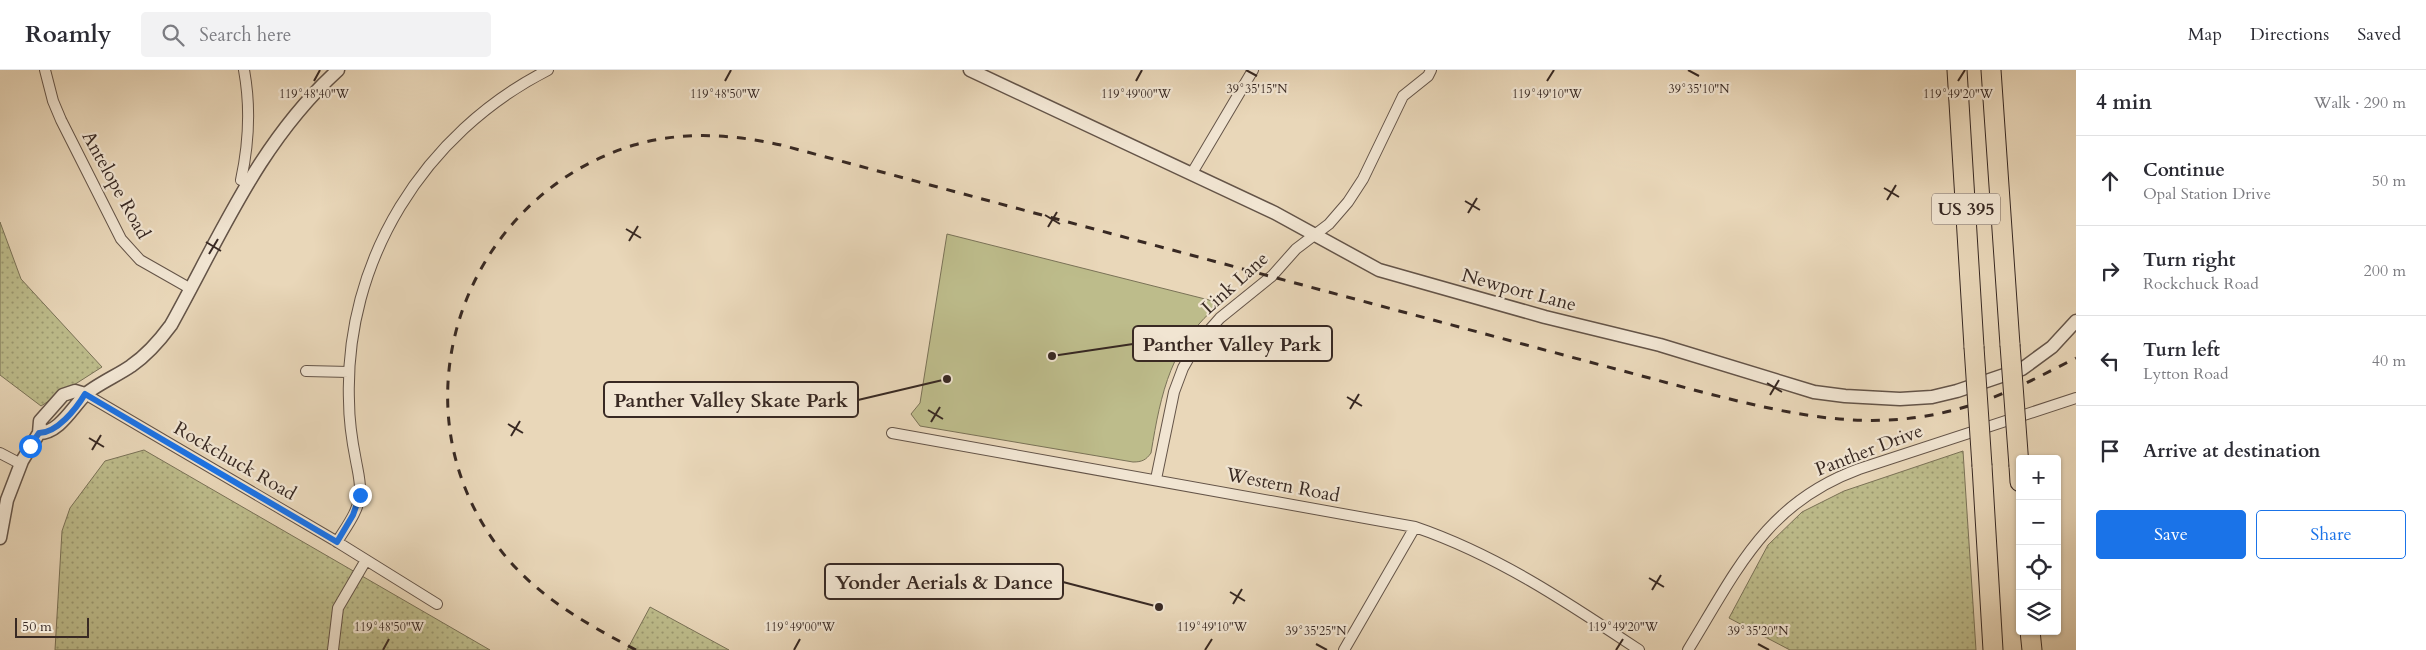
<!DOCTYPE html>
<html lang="en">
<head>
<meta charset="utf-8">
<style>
	body { margin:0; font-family:Cardo,serif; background:#f2f2f3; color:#2b2b33 }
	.controls { position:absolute; right:15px; bottom:15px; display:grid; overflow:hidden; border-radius:5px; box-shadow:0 1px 4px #0004 }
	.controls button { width:45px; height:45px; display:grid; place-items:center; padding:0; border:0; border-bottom:1px solid #e1e1e2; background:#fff; color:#2b2b33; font:25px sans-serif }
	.scale { position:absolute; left:15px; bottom:12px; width:74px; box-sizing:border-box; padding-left:5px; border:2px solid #382923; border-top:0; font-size:14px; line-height:18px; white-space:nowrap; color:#382923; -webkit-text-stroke:4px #f1e5d2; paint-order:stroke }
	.stop { position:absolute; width:15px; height:15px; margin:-11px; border:4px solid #1a73e8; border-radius:50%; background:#fff }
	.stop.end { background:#1a73e8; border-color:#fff; box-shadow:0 1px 5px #0008 }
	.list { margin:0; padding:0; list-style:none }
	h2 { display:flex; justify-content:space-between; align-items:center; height:65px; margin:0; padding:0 20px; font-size:21px }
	h2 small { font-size:16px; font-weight:400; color:#7c7c81 }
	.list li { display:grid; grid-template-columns:32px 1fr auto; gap:15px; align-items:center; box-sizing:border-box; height:90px; padding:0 20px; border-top:1px solid #e1e1e2 }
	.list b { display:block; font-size:19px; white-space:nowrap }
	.list p { margin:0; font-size:16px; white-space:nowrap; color:#7c7c81 }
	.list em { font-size:16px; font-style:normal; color:#7c7c81 }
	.actions { display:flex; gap:10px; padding:15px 20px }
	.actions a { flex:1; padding:11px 0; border:1px solid #1a73e8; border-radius:5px; text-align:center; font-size:18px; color:#1a73e8 }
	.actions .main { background:#1a73e8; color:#fff }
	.icon { flex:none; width:28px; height:28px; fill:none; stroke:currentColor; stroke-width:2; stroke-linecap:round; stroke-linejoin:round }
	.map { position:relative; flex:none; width:2076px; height:580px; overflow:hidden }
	header { display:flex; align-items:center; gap:30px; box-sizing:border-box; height:70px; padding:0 25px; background:#fff; border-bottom:1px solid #e1e1e2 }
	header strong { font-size:24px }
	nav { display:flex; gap:28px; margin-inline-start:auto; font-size:18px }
	.search { width:350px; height:45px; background:#f2f2f3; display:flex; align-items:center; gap:12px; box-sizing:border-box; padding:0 18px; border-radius:5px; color:#7c7c81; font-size:19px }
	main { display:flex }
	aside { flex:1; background:#fff }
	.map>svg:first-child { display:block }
	.grass { fill:url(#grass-dots); stroke:#7a7257 }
	.park { fill:#bdbc8b; stroke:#7a7257 }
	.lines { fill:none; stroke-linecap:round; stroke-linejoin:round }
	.minor-casing { stroke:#645448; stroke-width:12 }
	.tertiary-casing { stroke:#645448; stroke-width:15 }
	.motorway-casing { stroke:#382923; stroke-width:21 }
	.minor { stroke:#f1e5d2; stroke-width:10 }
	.tertiary { stroke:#f1e5d2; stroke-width:12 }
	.motorway { stroke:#e9d7b9; stroke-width:19 }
	.rail { stroke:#382923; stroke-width:3; stroke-dasharray:9 9; stroke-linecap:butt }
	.motorway-bridge-casing { stroke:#382923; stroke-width:21; stroke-linecap:butt }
	.motorway-bridge { stroke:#e9d7b9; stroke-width:19 }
	.route { stroke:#1a73e8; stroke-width:6 }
	.ticks { fill:none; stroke:#382923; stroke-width:2 }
	.labels { text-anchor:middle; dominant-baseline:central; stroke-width:4.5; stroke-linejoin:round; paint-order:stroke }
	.shield { fill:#f1e5d2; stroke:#706158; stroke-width:1 }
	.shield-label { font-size:18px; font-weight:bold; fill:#382923 }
	.street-label { font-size:19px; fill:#382923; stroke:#f1e5d2 }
	.ticks-label { font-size:12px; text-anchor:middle; fill:#382923; stroke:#f1e5d2; stroke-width:4.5; stroke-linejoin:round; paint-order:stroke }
	.leader { fill:none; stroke:#382923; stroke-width:2 }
	.callout-dot { fill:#382923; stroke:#f1e5d2; stroke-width:2 }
	.callout { fill:#f1e5d2; stroke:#382923; stroke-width:2 }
	.callout-label { font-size:20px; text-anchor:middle; font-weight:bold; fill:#382923 }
</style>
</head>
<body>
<header>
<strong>Roamly</strong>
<div class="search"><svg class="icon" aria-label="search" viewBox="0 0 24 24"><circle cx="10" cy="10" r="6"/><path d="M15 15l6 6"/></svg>Search here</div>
<nav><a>Map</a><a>Directions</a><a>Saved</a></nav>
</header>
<main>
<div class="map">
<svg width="2076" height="580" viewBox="0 0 2076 580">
	<defs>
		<pattern id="grass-dots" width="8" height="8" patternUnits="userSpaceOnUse" patternTransform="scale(1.25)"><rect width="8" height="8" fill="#bdbc8b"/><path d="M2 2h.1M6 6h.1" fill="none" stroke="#9b9971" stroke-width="1.8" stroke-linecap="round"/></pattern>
	</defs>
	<rect width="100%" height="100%" fill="#e9d7b9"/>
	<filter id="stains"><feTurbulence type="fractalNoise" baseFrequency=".004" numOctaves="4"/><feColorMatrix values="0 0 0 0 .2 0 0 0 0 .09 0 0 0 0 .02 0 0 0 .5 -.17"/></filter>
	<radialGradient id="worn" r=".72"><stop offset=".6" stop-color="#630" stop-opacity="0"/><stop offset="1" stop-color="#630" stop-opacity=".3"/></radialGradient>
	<!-- grass -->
	<path class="grass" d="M0,152l21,57 81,88 -61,39 -41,-31z
		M144,380l346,200h-435l7,-119 8,-23 35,-47z
		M1963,381l13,199h-186l-61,-32 39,-73 34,-33 42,-21z
		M650,537l79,43h-102z"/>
	<!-- park -->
	<path class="park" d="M947,164l274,69c-50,40 -60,89 -70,150 -5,7 -9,9 -18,9l-213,-36 -9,-12 9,-11z"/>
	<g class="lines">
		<!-- minor casing -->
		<g class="minor-casing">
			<path id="minor" d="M45,0l8,31 8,19 60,119 19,21 51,29
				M244,0c7,38 5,73 -3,110l6,2
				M1192,103l61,-103
				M306,301l43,1
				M85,324l249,146 103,64
				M892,363l523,94c82,28 152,75 224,123
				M0,383l21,11
				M1156,409l18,-87 9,-24 13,-23 24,-27 52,-42 24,-27 33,-25 19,-22 15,-23 40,-83 25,-20 3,-6
				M337,472c9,-15 21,-30 23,-47 1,-12 -2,-23 -4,-34 -4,-20 -7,-40 -7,-60 -5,-140 75,-268 199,-331
				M333,580l5,-42 28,-48
				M1344,580l71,-123
				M1688,580c49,-80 78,-147 171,-181l217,-71"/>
		</g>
		<!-- tertiary casing -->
		<g class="tertiary-casing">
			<path id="tertiary" d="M970,0l305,143 104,57 166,47 115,28 154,47 31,4 55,3 32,-2 25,-6 65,-22 30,-22 24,-26
				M39,363c20,0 33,-25 46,-38 7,-8 35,-21 46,-29 16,-11 29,-26 40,-41 51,-92 88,-183 167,-255
				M0,468l7,-38 15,-39 17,-28 1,-12 23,-26 12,-4 10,3"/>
		</g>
		<!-- motorway casing -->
		<g class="motorway-casing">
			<path id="motorway" d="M1957,0l17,277
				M1991,0l19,275
				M1982,396l11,184
				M2019,396l1,16
				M2030,561l2,19"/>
		</g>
		<!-- minor -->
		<use href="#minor" class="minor"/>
		<!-- tertiary -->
		<use href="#tertiary" class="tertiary"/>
		<!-- motorway -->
		<use href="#motorway" class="motorway"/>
		<!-- rail -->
		<path class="rail" d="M636,580c-53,-28 -104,-56 -140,-106 -105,-144 -30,-348 138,-399 48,-14 98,-11 147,0l913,245c102,26 189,48 292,10 31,-11 60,-27 90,-42"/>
		<!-- motorway-bridge casing -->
		<g class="motorway-bridge-casing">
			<path id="motorway-bridge" d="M2010,275l9,121
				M1974,277l8,119"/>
		</g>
		<!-- motorway-bridge -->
		<use href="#motorway-bridge" class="motorway-bridge"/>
	</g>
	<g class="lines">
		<!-- route -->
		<path class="route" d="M30,376l9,-13c18,0 37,-24 46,-39l252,148 16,-27 7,-20"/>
	</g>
	<!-- ticks -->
	<path class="ticks" d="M1246,0l11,6M1688,0l11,6M314,11l6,-11M725,11l6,-11M1136,11l6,-11M1547,11l7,-11M1958,11l7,-11M1884,118l15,9M1887,130l9,-15M1465,131l15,9M1468,143l9,-15M1045,145l15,9M1048,157l9,-15M626,159l15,9M629,171l9,-15M206,172l15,9M209,184l9,-15M1767,313l15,9M1770,325l9,-15M1347,327l15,9M1350,339l9,-15M928,340l15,9M931,352l9,-15M508,354l15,9M511,366l9,-15M89,368l15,9M92,380l9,-15M1649,508l15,9M1652,520l9,-15M1230,522l15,9M1233,534l9,-15M1316,574l11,6M1758,574l11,6M383,580l6,-11M794,580l6,-11M1205,580l7,-11M1616,580l7,-11"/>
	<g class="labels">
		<!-- shield labels -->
		<rect class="shield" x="1932" y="123.5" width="68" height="31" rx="4"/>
		<g class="shield-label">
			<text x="1966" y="139">US 395</text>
		</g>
		<!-- street labels -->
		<g class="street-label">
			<text transform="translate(116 115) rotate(61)">Antelope Road</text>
			<text transform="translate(1235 213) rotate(-42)">Link Lane</text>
			<text transform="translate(1519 220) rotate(15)">Newport Lane</text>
			<text transform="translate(1869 380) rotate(-21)">Panther Drive</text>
			<text transform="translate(235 391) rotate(30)">Rockchuck Road</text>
			<text transform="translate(1283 415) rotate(11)">Western Road</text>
		</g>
	</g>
	<g class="ticks-label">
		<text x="1699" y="23">39°35'10"N</text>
		<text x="1257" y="23">39°35'15"N</text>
		<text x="314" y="28">119°48'40"W</text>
		<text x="1958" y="28">119°49'20"W</text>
		<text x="725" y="28">119°48'50"W</text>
		<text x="1136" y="28">119°49'00"W</text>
		<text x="1547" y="28">119°49'10"W</text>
		<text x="389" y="561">119°48'50"W</text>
		<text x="800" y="561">119°49'00"W</text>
		<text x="1212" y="561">119°49'10"W</text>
		<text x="1623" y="561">119°49'20"W</text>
		<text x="1316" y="565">39°35'25"N</text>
		<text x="1758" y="565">39°35'20"N</text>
	</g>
	<!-- callouts -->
	<path class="leader" d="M1052 286L1133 274M947 309L858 330M1159 537L1063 512"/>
	<g class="callout-dot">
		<circle cx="1052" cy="286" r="5"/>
		<circle cx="947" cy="309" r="5"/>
		<circle cx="1159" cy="537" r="5"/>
	</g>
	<g class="callout">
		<rect x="1133" y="256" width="199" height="35" rx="5"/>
		<rect x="604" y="312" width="254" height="35" rx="5"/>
		<rect x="825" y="494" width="238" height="35" rx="5"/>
	</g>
	<g class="callout-label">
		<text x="1232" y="281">Panther Valley Park</text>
		<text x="731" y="337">Panther Valley Skate Park</text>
		<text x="944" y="519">Yonder Aerials &amp; Dance</text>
	</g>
	<rect width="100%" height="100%" filter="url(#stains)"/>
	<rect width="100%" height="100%" fill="url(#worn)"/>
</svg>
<div class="controls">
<button>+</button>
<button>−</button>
<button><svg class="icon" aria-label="locate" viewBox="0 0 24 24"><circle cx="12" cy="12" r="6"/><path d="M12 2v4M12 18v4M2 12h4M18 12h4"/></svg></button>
<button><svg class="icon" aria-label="layers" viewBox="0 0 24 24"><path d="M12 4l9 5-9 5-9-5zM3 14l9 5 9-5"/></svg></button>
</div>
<div class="scale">50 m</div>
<div class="stop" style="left:30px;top:376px"></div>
<div class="stop end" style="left:360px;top:425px"></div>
</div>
<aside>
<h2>4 min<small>Walk · 290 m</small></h2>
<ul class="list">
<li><svg class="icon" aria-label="ahead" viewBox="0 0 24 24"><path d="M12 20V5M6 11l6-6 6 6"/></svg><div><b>Continue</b><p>Opal Station Drive</p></div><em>50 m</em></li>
<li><svg class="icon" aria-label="right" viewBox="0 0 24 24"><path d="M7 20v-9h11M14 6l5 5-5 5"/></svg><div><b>Turn right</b><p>Rockchuck Road</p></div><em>200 m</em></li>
<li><svg class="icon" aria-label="left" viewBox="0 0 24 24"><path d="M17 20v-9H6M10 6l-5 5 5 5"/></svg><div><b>Turn left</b><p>Lytton Road</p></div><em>40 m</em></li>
<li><svg class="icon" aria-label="arrive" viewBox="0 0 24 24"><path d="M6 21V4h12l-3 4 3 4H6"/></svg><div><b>Arrive at destination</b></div></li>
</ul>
<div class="actions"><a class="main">Save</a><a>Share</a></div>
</aside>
</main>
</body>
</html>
